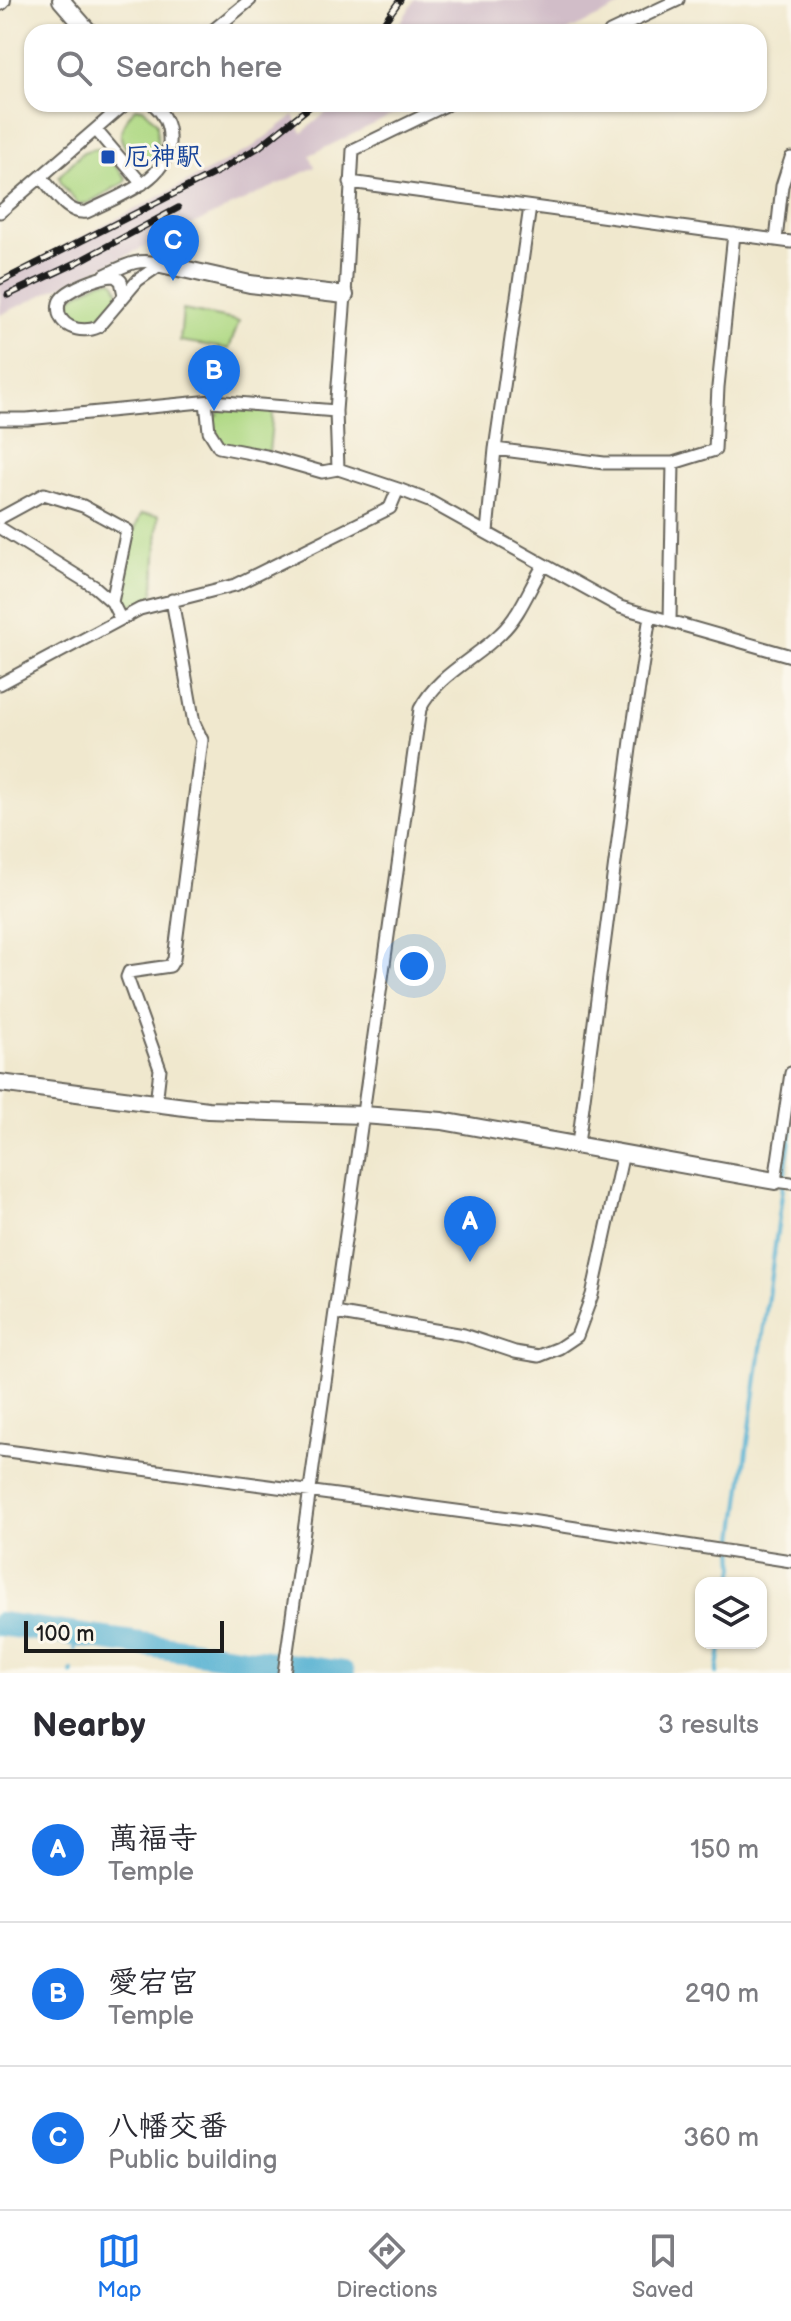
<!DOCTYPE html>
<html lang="en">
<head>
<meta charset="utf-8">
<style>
	body { margin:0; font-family:"Balsamiq Sans","Klee One",sans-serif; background:#f2f2f3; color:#2b2b33 }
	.controls { position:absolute; right:24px; bottom:24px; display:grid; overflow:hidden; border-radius:16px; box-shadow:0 2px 6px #0004 }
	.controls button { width:72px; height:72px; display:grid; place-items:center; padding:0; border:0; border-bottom:2px solid #e1e1e2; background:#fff; color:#2b2b33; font:40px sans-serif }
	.scale { position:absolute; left:24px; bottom:20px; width:200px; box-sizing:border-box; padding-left:8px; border:4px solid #1c1c1c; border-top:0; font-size:22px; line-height:28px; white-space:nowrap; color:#1c1c1c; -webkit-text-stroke:6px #fbf7ec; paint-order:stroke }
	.you { position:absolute; left:414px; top:966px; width:28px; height:28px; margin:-20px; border:6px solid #fff; border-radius:50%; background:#1a73e8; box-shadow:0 0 0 12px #1a73e833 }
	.badge { display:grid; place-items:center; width:52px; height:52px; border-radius:50%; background:#1a73e8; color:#fff; font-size:26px; font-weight:700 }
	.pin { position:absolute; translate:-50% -66px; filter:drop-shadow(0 2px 4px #0008) }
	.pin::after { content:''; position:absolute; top:42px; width:28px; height:24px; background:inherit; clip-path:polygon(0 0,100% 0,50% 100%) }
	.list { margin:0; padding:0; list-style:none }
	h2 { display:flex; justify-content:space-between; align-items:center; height:104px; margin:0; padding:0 32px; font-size:34px }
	h2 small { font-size:26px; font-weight:400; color:#7c7c81 }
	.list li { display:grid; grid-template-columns:52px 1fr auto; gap:24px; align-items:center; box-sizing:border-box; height:144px; padding:0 32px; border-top:2px solid #e1e1e2 }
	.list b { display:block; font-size:30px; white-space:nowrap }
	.list p { margin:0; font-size:26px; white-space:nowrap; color:#7c7c81 }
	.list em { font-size:26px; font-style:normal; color:#7c7c81 }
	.icon { flex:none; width:44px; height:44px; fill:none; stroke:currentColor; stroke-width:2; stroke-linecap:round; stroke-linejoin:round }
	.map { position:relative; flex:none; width:791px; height:1673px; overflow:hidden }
	.search { position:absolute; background:#fff; box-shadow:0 2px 6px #0004; left:24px; right:24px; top:24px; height:88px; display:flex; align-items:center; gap:20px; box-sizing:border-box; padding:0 28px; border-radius:24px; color:#7c7c81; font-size:30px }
	.sheet { height:536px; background:#fff }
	nav { display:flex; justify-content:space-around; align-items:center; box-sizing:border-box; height:112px; border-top:2px solid #e1e1e2; background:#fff; font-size:22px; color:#7c7c81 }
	nav a { display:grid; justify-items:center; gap:4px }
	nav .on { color:#1a73e8 }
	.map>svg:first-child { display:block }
	.industrial { fill:#d1bdc8 }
	.green { fill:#b0d985; stroke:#667a50; stroke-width:2 }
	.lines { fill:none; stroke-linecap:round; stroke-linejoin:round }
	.stream { stroke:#54b1d2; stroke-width:4 }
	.river { stroke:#54b1d2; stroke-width:24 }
	.street-casing { stroke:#66635a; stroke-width:15 }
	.secondary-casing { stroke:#66635a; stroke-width:20 }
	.street { stroke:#fff; stroke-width:11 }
	.secondary { stroke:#fff; stroke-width:16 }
	.rail-casing { stroke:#1c1c1c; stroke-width:7 }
	.rail { stroke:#fbf7ec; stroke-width:4; stroke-dasharray:12; stroke-linecap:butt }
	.transit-dot { fill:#1a4fb4; stroke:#fbf7ec; stroke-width:3 }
	.labels { text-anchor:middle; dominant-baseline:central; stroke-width:6; stroke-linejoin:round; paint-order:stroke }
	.transit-label { font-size:26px; font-weight:bold; fill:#164399; stroke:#fbf7ec; text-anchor:start }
</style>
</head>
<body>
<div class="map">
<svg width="791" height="1673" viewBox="0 0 791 1673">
	<rect width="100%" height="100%" fill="#fbf7ec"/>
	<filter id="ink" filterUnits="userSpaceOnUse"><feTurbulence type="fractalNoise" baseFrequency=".0125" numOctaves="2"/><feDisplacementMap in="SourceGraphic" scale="16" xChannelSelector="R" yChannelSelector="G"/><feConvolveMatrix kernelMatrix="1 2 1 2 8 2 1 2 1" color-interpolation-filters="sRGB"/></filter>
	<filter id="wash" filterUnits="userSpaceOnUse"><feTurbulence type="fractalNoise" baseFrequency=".006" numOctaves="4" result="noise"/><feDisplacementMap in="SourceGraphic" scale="32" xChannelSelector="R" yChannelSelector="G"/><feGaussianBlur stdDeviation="1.8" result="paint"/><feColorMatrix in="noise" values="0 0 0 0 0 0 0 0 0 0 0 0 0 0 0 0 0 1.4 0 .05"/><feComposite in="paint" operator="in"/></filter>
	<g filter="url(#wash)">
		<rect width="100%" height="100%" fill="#f0e8ce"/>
		<!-- industrial -->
		<path class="industrial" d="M415,0h218l-67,32h-172z
			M336,104h79l-105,51 5,12 -315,148v-35l250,-131 44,-34 8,18z"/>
		<!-- green -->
		<path class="green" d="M135,108h8l14,15 1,28 -2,7 -17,3c-25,-20 -22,-30 -4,-53z
			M95,148l5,1 26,29 -1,4 -37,21 -10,1 -16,-19 -3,-9 24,-24z
			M112,280c3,4 7,7 6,12 -1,10 -23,29 -33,32l-12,-4 -4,-11 4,-13 29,-15z
			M183,310l56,11 -10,28 -49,-8z
			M218,408l55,3 -4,41 -48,-8 -14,-28h11z
			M141,514l18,1 -6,84 -30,8 -6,-9 11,-53z"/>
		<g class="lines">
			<!-- stream -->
			<path class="stream" d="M732,1583l3,-16 -1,-22 57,-416
				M75,1650l1,-16
				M71,1673l1,-2
				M717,1673l5,-30"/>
			<!-- river -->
			<path class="river" d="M0,1624l343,49"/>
		</g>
	</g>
	<g filter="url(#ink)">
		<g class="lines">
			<!-- street casing -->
			<g class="street-casing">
				<path id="street" d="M211,32l39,-32
					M610,32l68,-32
					M96,130l46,54
					M42,178c13,14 25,37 45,34 32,-17 85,-32 82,-75 0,-13 -6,-24 -16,-33
					M350,182l441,60
					M0,212l125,-108
					M776,240l6,-54 9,-28
					M105,275c21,-10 34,-18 56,-11
					M124,295l-3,-14 -6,-5c-12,-1 -53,14 -56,27 -5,23 22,32 39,24l40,-47 23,-16
					M206,402l3,29 10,16 47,9 56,16 16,-3 60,20
					M0,419h27l185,-18 124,10
					M495,449l109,14h69
					M338,469l-2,-58 9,-116 8,-145 95,-46
					M0,518l44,-24 39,12 44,24 -15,72 8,16
					M0,528l95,59 17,15
					M487,532l8,-83 35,-242
					M670,621l3,-158 42,-13 3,-63 16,-153
					M0,684l140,-75 95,-24 155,-77 8,-19 31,12 191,106 171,49
					M791,1073l-16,108 16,2
					M156,1104l4,-35 -33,-92 2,-5 41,-6 4,-7 28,-219 -8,-17 -22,-123
					M578,1144l54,-411 18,-117
					M335,1313l129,22 51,17 24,4 20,-8 18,-12 15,-41 31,-142
					M0,1450l524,70 267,41
					M284,1673l136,-964c18,-35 54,-49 81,-76 19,-18 28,-44 42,-67"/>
			</g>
			<!-- secondary casing -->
			<g class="secondary-casing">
				<path id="secondary" d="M61,0l27,31
					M0,2l2,-2
					M161,264l89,20 95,11
					M0,1083l208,27 155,5 79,6 333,60"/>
			</g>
			<!-- street -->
			<use href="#street" class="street"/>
			<!-- secondary -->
			<use href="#secondary" class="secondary"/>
			<!-- rail casing -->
			<g class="rail-casing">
				<path id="rail" d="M377,32l23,-32
					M0,282l217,-110 42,-25 54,-43
					M8,295l68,-32 102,-55"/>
			</g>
			<!-- rail -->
			<use href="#rail" class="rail"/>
		</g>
	</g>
	<!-- markers -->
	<rect class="transit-dot" x="100" y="149" width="16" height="16" rx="4"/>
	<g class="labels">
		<!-- transit labels -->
		<g class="transit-label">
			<text x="124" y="157">厄神駅</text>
		</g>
	</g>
</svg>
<div class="controls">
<button><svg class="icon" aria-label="layers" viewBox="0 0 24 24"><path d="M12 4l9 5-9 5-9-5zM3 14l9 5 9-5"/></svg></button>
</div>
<div class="scale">100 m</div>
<div class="you"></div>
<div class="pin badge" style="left:470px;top:1262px">A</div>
<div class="pin badge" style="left:214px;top:411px">B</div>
<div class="pin badge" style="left:173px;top:281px">C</div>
<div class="search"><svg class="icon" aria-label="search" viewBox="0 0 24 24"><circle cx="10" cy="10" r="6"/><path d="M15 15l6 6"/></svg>Search here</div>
</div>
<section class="sheet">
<h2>Nearby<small>3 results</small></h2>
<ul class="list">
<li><span class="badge">A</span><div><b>萬福寺</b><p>Temple</p></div><em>150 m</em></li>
<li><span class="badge">B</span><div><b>愛宕宮</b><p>Temple</p></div><em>290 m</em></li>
<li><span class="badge">C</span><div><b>八幡交番</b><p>Public building</p></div><em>360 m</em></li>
</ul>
</section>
<nav>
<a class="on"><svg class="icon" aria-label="map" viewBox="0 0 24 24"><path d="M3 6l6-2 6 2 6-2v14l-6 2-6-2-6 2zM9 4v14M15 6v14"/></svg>Map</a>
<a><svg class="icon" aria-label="directions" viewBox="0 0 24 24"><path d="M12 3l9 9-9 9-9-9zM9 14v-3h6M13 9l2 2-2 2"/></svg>Directions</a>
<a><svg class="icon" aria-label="saved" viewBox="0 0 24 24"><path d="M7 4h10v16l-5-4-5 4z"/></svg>Saved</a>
</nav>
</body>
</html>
